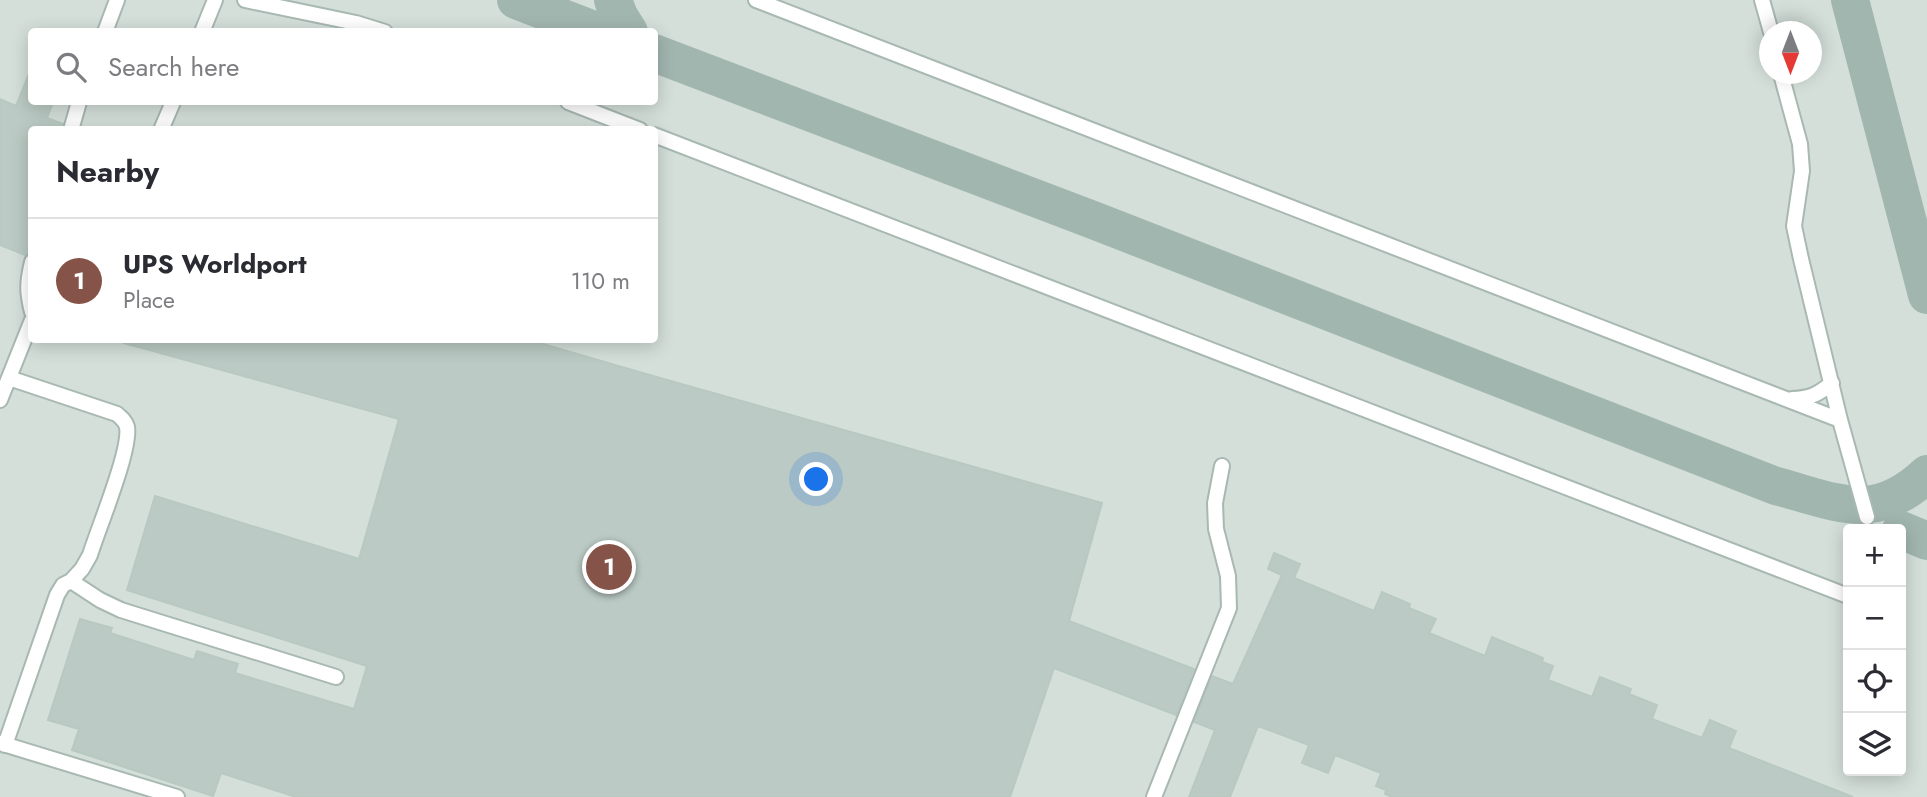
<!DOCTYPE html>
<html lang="en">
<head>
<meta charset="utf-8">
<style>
	body { margin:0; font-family:Jost,sans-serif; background:#f2f2f3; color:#2b2b33 }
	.controls { position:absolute; right:21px; bottom:21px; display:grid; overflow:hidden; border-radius:7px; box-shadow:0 4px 18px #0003 }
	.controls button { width:63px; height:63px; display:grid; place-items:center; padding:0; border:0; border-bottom:2px solid #e1e1e2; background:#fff; color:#2b2b33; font:35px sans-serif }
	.compass { position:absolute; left:1759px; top:21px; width:63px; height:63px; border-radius:50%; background:#fff; box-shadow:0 4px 18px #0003; rotate:180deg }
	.you { position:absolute; left:817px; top:480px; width:24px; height:24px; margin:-18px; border:5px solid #fff; border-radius:50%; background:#1a73e8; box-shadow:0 0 0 10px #1a73e833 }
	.badge { display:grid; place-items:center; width:46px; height:46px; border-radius:50%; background:#855347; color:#fff; font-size:23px; font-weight:700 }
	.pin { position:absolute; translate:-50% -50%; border:4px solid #fff; box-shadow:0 2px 7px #0006 }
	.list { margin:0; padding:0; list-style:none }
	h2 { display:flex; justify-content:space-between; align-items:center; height:91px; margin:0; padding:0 28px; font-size:30px }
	h2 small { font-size:23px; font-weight:400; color:#7c7c81 }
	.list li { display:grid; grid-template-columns:46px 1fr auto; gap:21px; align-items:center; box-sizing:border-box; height:126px; padding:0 28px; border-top:2px solid #e1e1e2 }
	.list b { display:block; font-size:26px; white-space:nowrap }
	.list p { margin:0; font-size:23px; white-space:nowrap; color:#7c7c81 }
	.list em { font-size:23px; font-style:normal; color:#7c7c81 }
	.icon { flex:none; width:38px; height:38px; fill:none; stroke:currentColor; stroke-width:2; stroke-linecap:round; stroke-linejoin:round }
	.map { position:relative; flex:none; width:1927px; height:797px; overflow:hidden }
	.search { position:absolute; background:#fff; box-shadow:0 4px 18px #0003; left:28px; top:28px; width:630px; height:77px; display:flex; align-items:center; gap:18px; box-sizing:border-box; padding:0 24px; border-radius:7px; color:#7c7c81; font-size:26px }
	.panel { position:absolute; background:#fff; box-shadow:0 4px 18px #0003; left:28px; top:126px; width:630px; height:217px; border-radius:7px }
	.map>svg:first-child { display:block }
	.built { fill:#d4dfda; fill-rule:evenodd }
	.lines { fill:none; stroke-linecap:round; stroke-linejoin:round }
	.taxiway { stroke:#a2b6b0; stroke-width:38 }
	.building { fill:#bbcac4; stroke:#b8c9c2; stroke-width:2 }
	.minor-casing { stroke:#a8b8b2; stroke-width:18 }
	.minor { stroke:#fff; stroke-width:14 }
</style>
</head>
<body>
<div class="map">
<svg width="1927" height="797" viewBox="0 0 1927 797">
	<rect width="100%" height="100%" fill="#e6efeb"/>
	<!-- built -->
	<path class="built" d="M0,0h1927v797h-1927zM32,32h622v70h-622zM1770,32h42v42h-42zM32,130h622v210h-622zM1848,529h53v242h-53z"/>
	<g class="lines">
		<!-- taxiway -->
		<path class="taxiway" d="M516,0l83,32
			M613,0l6,16 10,16
			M1850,0l77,295
			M654,53l439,167 683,266c61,16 98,38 151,-12
			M1901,530l26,11"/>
	</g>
	<!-- building -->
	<path class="building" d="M31,69l1,33h21l-6,16 16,6 -1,6h-30v123l-7,2 -25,-10v-146l16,7z
		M125,340h412l-1,2 117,34 449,127 -33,118 125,48 -18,46 -122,-47 -44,129h-714l-75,-24 -8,23 -141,-46 7,-21 -31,-9 32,-101 32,9 -2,5 84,27 3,-9 41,13 -3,9 119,36 13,-43 -240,-76 28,-94 204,63 40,-140 -275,-76z
		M1274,553l26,11 -6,14 80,33 8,-19 28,12 -1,4 27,11 -7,14 56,23 7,-19 51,21 -1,4 11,4 -5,14 44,17 8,-20 31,12 -2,5 28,11 -5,14 50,19 8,-18 26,11 -7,17 124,49h-461l-7,-3 1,-4 -10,-4 5,-13 -46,-18 -7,18 -26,-10 7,-18 -51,-19 -28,71h-41l26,-67 -21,-8 18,-46 21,8 49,-109 -14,-6z"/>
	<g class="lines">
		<!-- minor casing -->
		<g class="minor-casing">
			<path id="minor" d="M245,0l111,23 29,9
				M756,0l1084,420
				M1762,0l9,32
				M105,32l12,-32
				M202,32l13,-32
				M1781,74l19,70 2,27 -8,55 7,33 39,161 27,97
				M568,102l72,28
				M71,130l8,-28
				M161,130l12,-28
				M654,135l1194,461
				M32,262c-5,21 -5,30 0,50
				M1792,399c19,-1 25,-4 40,-16
				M0,400l32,-80
				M71,581l29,19 21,10 215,67
				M0,743l177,54
				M5,745l52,-150 6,-10 8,-4 11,-12 8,-14c8,-26 41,-105 37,-128 -2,-7 -5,-8 -10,-13l-108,-36
				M1154,797l75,-189 -1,-32 -12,-47 -1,-26 7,-37"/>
		</g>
		<!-- minor -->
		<use href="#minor" class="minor"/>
	</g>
</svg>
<div class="controls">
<button>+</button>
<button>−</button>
<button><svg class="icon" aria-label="locate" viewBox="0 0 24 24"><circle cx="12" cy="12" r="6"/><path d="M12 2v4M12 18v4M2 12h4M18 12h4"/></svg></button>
<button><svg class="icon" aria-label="layers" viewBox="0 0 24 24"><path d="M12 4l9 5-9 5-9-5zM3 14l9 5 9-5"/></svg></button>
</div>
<svg class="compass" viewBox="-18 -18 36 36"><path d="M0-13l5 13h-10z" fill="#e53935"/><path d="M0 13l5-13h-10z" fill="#7c7c81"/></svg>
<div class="you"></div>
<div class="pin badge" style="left:609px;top:567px">1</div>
<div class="search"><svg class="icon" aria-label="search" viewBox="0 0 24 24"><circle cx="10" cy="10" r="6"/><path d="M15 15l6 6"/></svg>Search here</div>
<section class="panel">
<h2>Nearby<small></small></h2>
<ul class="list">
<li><span class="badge">1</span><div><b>UPS Worldport</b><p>Place</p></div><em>110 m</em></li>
</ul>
</section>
</div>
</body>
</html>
